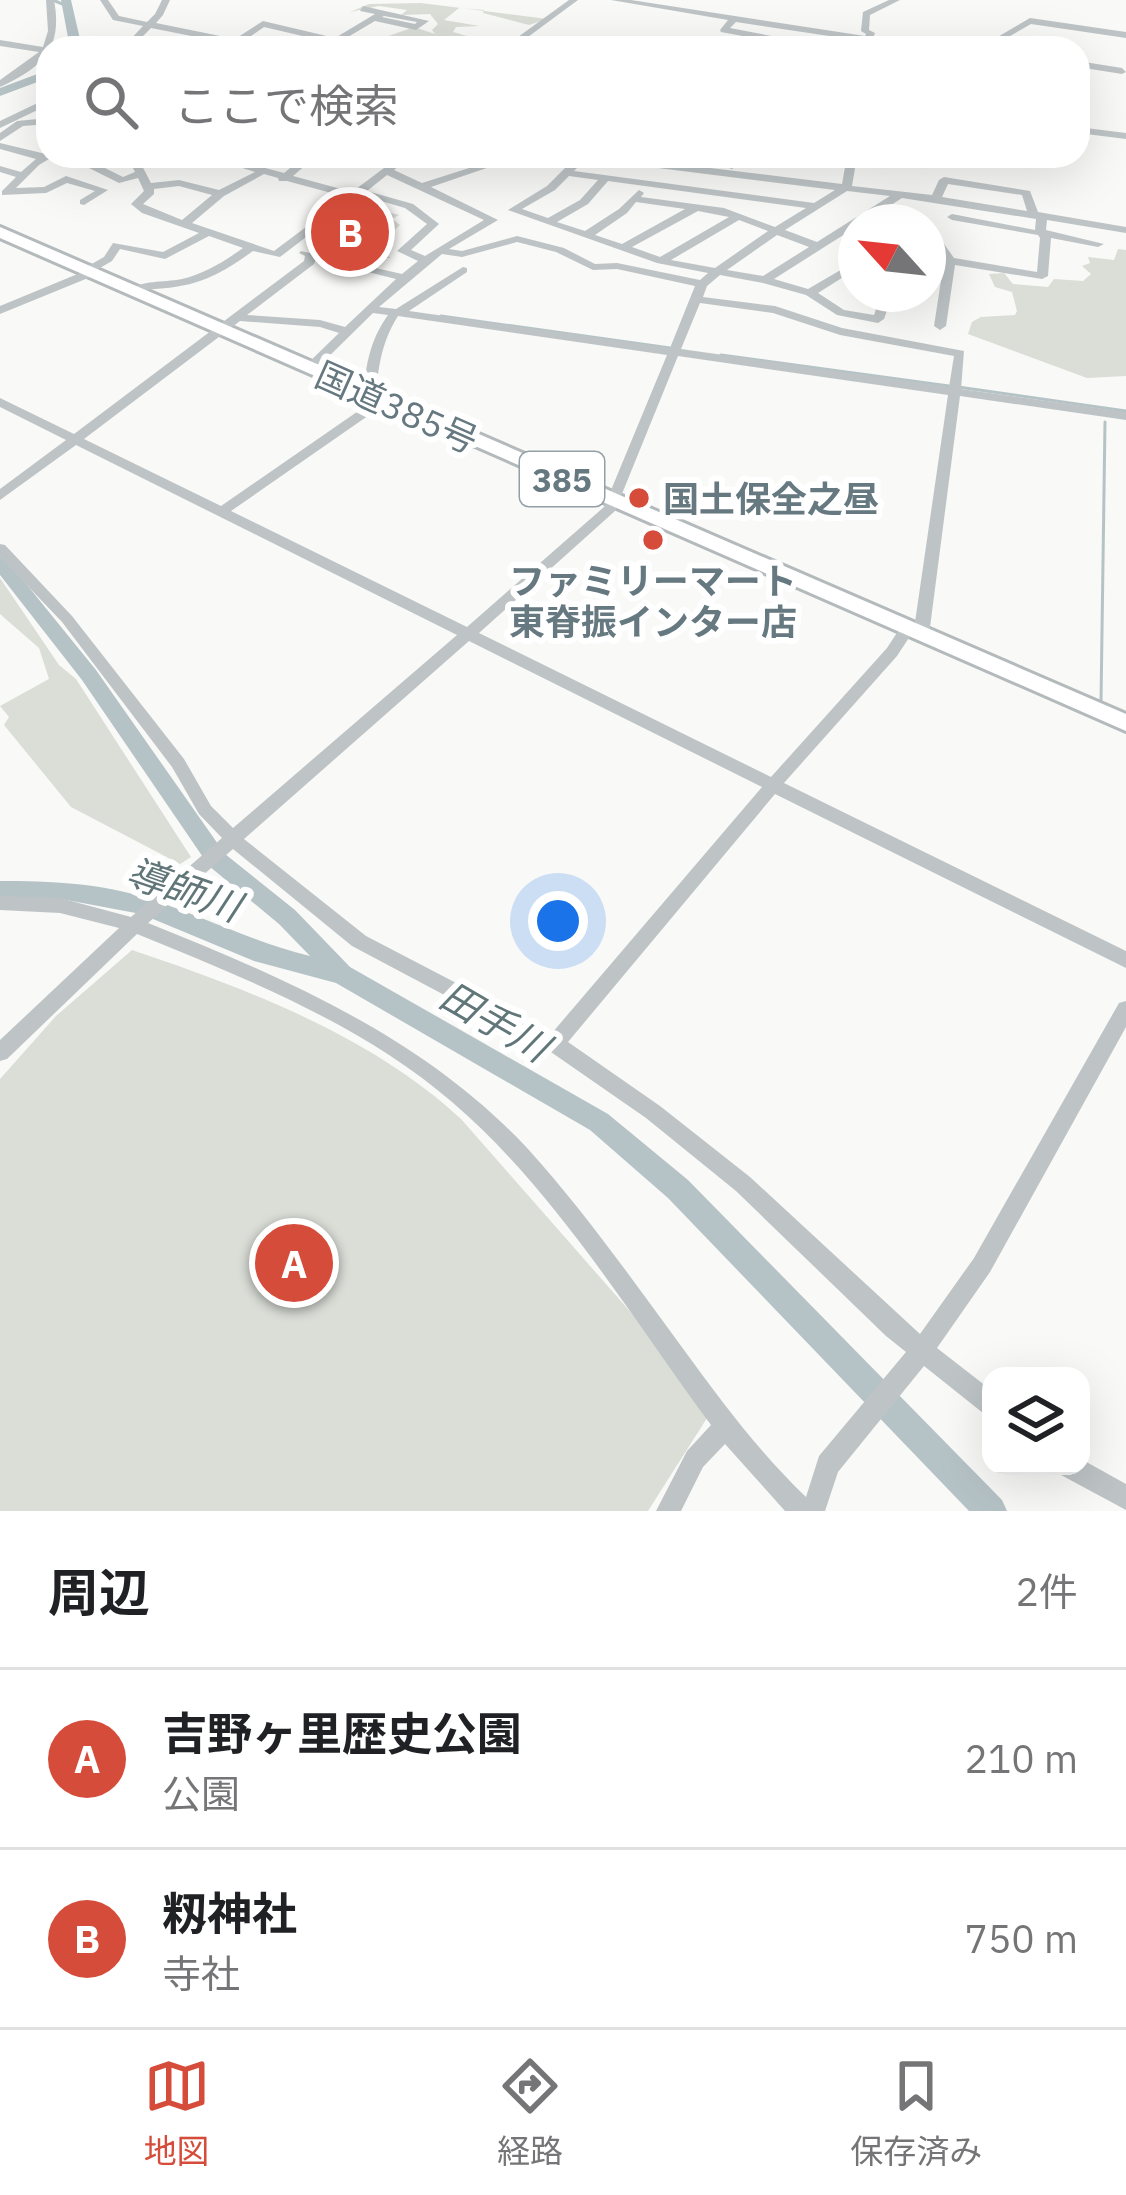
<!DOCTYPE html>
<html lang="ja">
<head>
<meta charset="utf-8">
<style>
	body { margin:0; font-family:"IBM Plex Sans","Noto Sans JP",sans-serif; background:#f2f2f2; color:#202124 }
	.controls { position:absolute; right:36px; bottom:36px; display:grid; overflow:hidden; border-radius:24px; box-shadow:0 12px 48px #0002 }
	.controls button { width:108px; height:108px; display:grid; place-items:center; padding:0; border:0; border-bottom:3px solid #e0e0e0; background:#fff; color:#202124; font:60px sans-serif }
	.compass { position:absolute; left:838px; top:204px; width:108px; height:108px; border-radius:50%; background:#fff; box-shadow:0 12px 48px #0002; rotate:297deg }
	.you { position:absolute; left:558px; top:921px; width:42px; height:42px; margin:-30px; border:9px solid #fff; border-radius:50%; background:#1a73e8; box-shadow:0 0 0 18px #1a73e833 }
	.badge { display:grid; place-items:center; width:78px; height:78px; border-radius:50%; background:#d64c3a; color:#fff; font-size:39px; font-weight:700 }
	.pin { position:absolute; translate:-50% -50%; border:6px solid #fff; box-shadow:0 3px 12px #0006 }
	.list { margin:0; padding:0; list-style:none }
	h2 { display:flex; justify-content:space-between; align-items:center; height:156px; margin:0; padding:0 48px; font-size:51px }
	h2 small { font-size:39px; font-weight:400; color:#757577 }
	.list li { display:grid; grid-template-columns:78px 1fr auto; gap:36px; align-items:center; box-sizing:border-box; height:180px; padding:0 48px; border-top:3px solid #e0e0e0 }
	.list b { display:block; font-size:45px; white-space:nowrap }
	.list p { margin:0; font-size:39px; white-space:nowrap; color:#757577 }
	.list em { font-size:39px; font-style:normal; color:#757577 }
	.icon { flex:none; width:66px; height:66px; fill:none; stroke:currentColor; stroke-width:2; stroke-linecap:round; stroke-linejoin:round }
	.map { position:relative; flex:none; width:1126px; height:1511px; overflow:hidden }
	.search { position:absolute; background:#fff; box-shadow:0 12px 48px #0002; left:36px; right:36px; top:36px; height:132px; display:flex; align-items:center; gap:30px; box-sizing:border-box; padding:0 42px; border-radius:36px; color:#757577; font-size:45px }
	.sheet { height:516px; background:#fff }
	nav { display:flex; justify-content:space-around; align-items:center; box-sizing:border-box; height:168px; border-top:3px solid #e0e0e0; background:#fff; font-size:33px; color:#757577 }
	nav a { display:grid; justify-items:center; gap:6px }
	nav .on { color:#d64c3a }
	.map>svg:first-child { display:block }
	.green { fill:#daded7 }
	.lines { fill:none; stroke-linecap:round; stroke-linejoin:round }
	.stream { stroke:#b6c3c6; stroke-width:3 }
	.river { fill:#b6c3c6; fill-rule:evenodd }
	.highway-casing { stroke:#b4b9bb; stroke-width:6 }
	.minor { fill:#bec4c6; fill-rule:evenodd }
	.highway { fill:#fff; fill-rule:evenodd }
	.poi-dot { fill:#d64c3a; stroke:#fff; stroke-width:4.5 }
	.labels { text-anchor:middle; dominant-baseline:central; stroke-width:12; stroke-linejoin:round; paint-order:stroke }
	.shield { fill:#fff; stroke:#94a0a6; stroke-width:3 }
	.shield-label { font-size:33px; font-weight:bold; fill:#667880 }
	.street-label { font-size:36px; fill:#667880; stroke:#fff }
	.poi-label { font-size:36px; font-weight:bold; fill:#667880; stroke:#fff; text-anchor:start }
	.water-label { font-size:39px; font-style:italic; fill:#617679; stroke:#fff }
</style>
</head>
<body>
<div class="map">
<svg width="1126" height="1511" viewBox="0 0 1126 1511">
	<rect width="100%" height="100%" fill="#f9f9f7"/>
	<!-- green -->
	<path class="green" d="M421,3l126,16 -18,6 -46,-12 1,-3 -25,-2 -15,12 35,6 -23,1 -3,5 17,5 -21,1 -17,10 -49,-10 31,-11 21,7 -3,-4 6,-6 -8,-10 -29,1 6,-5 -28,-4 -29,6 19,-8z
		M363,205l36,10 -7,4 8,6 -25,22 16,11h-19l-13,-19 -35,-4 -3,-8 20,-17z
		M1118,249l8,1v126l-39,2 -119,-44 4,-12 9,-5 34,-2 2,-4 -5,-19 -17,-5 -6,-13 15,-1 9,11 35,3 6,-8 29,2 8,-7 -9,-8 8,-3 -2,-6 26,3z
		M0,578l59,87 17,14 115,178 -11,7 -109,-57 -67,-82 5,-8 -9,-11 49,-27 -10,-31 -39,-34z
		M132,950c113,38 240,86 329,169l253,288 -66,104h-648v-432l56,-63z"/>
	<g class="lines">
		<!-- stream -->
		<path class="stream" d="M53,0l14,6
			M441,316l229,32
			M721,355l228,31
			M958,387l168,24
			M1101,702l4,-280"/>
		<!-- river -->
		<path class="river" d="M61,0h10l11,48h-12z
			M48,70v8l-48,18v-8z
			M0,557l6,2 90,111 129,184 70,56 55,57 258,147 80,66 314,320 5,11h-38l-301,-313 -78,-68 -254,-147 -82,-22 -113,-47 -80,-15h-61v-18c50,0 102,2 150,18 54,18 104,43 160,57l-31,-32 -70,-58 -127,-186 -82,-105z"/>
		<!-- highway casing -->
		<g class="highway-casing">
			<path id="highway" d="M0,227l1126,487v17l-1126,-493z"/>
		</g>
		<!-- minor -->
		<path class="minor" d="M46,0h8c9,48 -11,67 -54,87v-7l39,-28 -39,-6v-6l43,7 5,-16z
			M100,0h8l11,16 28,6 8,-8 7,-14h8l-7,15 -7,8 79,16 28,-18 72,17 40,-24 -15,-3 3,-5 66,15 -13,9 -41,-9 -44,26 -4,-3 1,-2 -64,-15 -20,14 25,7h-17l-101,-20 -15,15 5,5h-10l-5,-4 17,-18 -30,-6zM384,16l33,6 -2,2 -33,-7z
			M569,0h9l-65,48h-10z
			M611,0h20l234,36 1,-2 -5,-3 2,-19 26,-12h11l-30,15 -1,15 6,3 -2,5 53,10 -55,-5 -5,4 -4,-3 1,-3 -127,-19 -6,6 88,17 -2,3h-10l-85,-16 -1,-2 8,-10z
			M1030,18l96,14v6l-95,-14 -42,24h-10z
			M1078,61l44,7 4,4 -4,2 -44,-7z
			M48,98v7l-48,23v-7z
			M48,118v6l-25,2 -23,15v-8l17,-12z
			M1078,127l48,6v6l-48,-6z
			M0,143l54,13 -15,9 -23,23 28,-1 22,-11 42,14 -24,15 -4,-1v-4l15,-9 -28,-8 -21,10 -44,2v-4l14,-14 -16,-5v-6l21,6 15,-13 -36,-10z
			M79,156h11l7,8 26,13 12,-5 -8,-16h10l14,27 28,-3 40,10 36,-18 -50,-16h16l63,17 21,-17h11l-23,20 59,16 48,-36h11l-17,14 28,13 85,-27h15l-91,31 67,33 -49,29 13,2 55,-15 47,12 31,16 22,-1 83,17 8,-7 -51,-10 -149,-53 39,-24 30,-30h34l231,28 5,-28h10l-5,30 80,9 7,-15 5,-3 86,14 8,21 88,15v6l-79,-13 -1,10 58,14 -6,3 -47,-9 -3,38 -6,3 -87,-14 -9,61 -6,4 -6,-4 10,-65 -16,-24v-11l4,1 22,31 83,14 3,-34 -2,-3 -86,-15 -5,-3 5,-3 83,16 1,-11 -134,-21 -14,9 38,15h-16l-30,-10 -16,10h-8v5l-82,52 34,10 48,-28v8l-38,24 26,17 30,5 7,-21h12l-9,25 -6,4 -41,-8 -31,-20 -43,-12 -43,-8 -13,11 -4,11 72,9 67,22 122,23 -3,38 165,23v8l-166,-24 -31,239 -3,4h-10l-2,-9 -17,26 -113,127 342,168v17l-351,-174 -207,248 92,64 90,71 170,157 54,-76 145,-255 7,-2v26l-136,245 -53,76 54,42v27l-8,-4 -59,-47 -86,106 -13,39h-40l-60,-67 -22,23 -22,44h-25l31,-60 24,-26c-79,-107 -157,-236 -259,-323 -89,-77 -207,-124 -315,-168l-130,125 -7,2v-21l119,-112 -59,-15 -60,-3v-14l60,2 71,19 91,-79 -23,-24 -27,-47 -110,-145 -62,-65v-13l5,1 67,71 112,143 27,47 22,22 224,-193 -381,-190 -76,55v-11l66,-49 -66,-33v-9l74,36 230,-173 1,-5 -6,-3 2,-2 101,23 16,-13 -21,-10 30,-27 -22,-16 -44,-13 -81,62 -27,-6c-22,16 -46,31 -73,35 -20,4 -29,1 -49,9l-6,-3c19,-13 36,-9 57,-13 22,-5 43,-18 61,-31l-34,-12 -44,23 -45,-10 -8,12 -19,11v4l-93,38v-8l80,-33 1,-3 23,-13 9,-14 50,9 36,-19 -57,-20 -11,-9 13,-13 -6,-13 -19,5 -30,-15zM586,159l249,31 -21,13 -240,-32zM264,174l14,4 1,3h8l59,16 -72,54 -82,-28 32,-27zM387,175l97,45 -59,36 -14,-6 28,-26 -26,-20 -46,-13zM569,176l29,4 -18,20 -32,18 -26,-9 33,-19zM608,181l198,27 -31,19 -51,-19 -83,-11 3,-4 -5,-3 -20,19 -34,22 -28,-9 31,-18zM948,184l74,11 5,16 -85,-14zM179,186l33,9 -30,25 -39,-16 11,-10v-5zM847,191l43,5 -73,46 -32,-12zM636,202l49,7 -63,35 -27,-9 32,-22zM698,211l31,6 -69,40 -28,-10zM739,220l29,11 -53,37 -44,-8zM777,235l32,12 -46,29 -36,-6zM517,242l39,10 37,18 24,-1 78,17 -25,62 -261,-37 58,-39v-4l-4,-1 -67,42 -17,-2 63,-53 20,3zM316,259l80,20 -51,48 -25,-7 -73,-5 67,-51zM700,303l73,10 67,22 114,21 -5,31 -268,-38zM373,313l15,2c-18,25 -23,51 -24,81l6,4 6,-4c2,-29 6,-55 22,-80l269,39 -63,152 -137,120 -236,-116 154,-107v-6h-8l-156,108 -137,-67 156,-118 80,6 19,6 -34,33v6h8zM678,356l270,39 -34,234 -7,-5 -5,1 -15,23 -116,129 -292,-144 136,-122zM469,641l293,146 -210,246 -186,-97 -122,-97zM233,849l119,97 196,104 98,68 90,73 150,145 20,16 -87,104 -13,41c-47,-45 -84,-95 -122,-147 -50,-68 -99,-138 -156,-201 -102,-110 -242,-171 -380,-226z
			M695,156h15l27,10 -5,3z
			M1081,1459l45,25v26l-65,-35 -3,-9h23z"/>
		<!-- highway -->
		<use href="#highway" class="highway"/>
	</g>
	<!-- markers -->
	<g class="poi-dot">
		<circle cx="639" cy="498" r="12"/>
		<circle cx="653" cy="540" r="12"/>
	</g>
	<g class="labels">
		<!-- shield labels -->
		<rect class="shield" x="520" y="452" width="84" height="54" rx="9"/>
		<g class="shield-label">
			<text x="562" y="479">385</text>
		</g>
		<!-- street labels -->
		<g class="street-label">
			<text transform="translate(397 407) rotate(24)">国道385号</text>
		</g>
		<!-- poi labels -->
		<g class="poi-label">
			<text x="663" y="498">国土保全之昼</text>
			<text x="653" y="580" text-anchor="middle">ファミリーマート<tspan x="653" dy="41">東脊振インター店</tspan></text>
		</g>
		<!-- water labels -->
		<g class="water-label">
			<text transform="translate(184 889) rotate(19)">導師川</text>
			<text transform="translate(495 1021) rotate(30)">田手川</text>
		</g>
	</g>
</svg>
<div class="controls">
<button><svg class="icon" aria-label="layers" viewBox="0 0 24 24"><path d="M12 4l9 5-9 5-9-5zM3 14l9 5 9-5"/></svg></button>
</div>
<svg class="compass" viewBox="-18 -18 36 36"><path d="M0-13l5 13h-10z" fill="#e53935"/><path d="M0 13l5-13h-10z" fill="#757577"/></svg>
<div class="you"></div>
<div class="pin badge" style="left:294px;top:1263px">A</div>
<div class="pin badge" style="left:350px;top:232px">B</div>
<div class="search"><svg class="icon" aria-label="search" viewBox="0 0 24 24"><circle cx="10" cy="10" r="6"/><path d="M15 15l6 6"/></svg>ここで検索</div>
</div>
<section class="sheet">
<h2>周辺<small>2件</small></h2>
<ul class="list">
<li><span class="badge">A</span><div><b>吉野ヶ里歴史公園</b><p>公園</p></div><em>210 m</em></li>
<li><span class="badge">B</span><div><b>籾神社</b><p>寺社</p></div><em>750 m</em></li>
</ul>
</section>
<nav>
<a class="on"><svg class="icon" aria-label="map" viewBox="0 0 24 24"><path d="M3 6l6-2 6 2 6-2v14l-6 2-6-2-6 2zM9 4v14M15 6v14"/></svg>地図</a>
<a><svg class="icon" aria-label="directions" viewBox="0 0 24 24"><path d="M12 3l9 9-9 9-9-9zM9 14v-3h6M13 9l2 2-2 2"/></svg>経路</a>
<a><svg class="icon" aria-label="saved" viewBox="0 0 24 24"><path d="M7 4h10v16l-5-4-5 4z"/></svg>保存済み</a>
</nav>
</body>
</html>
